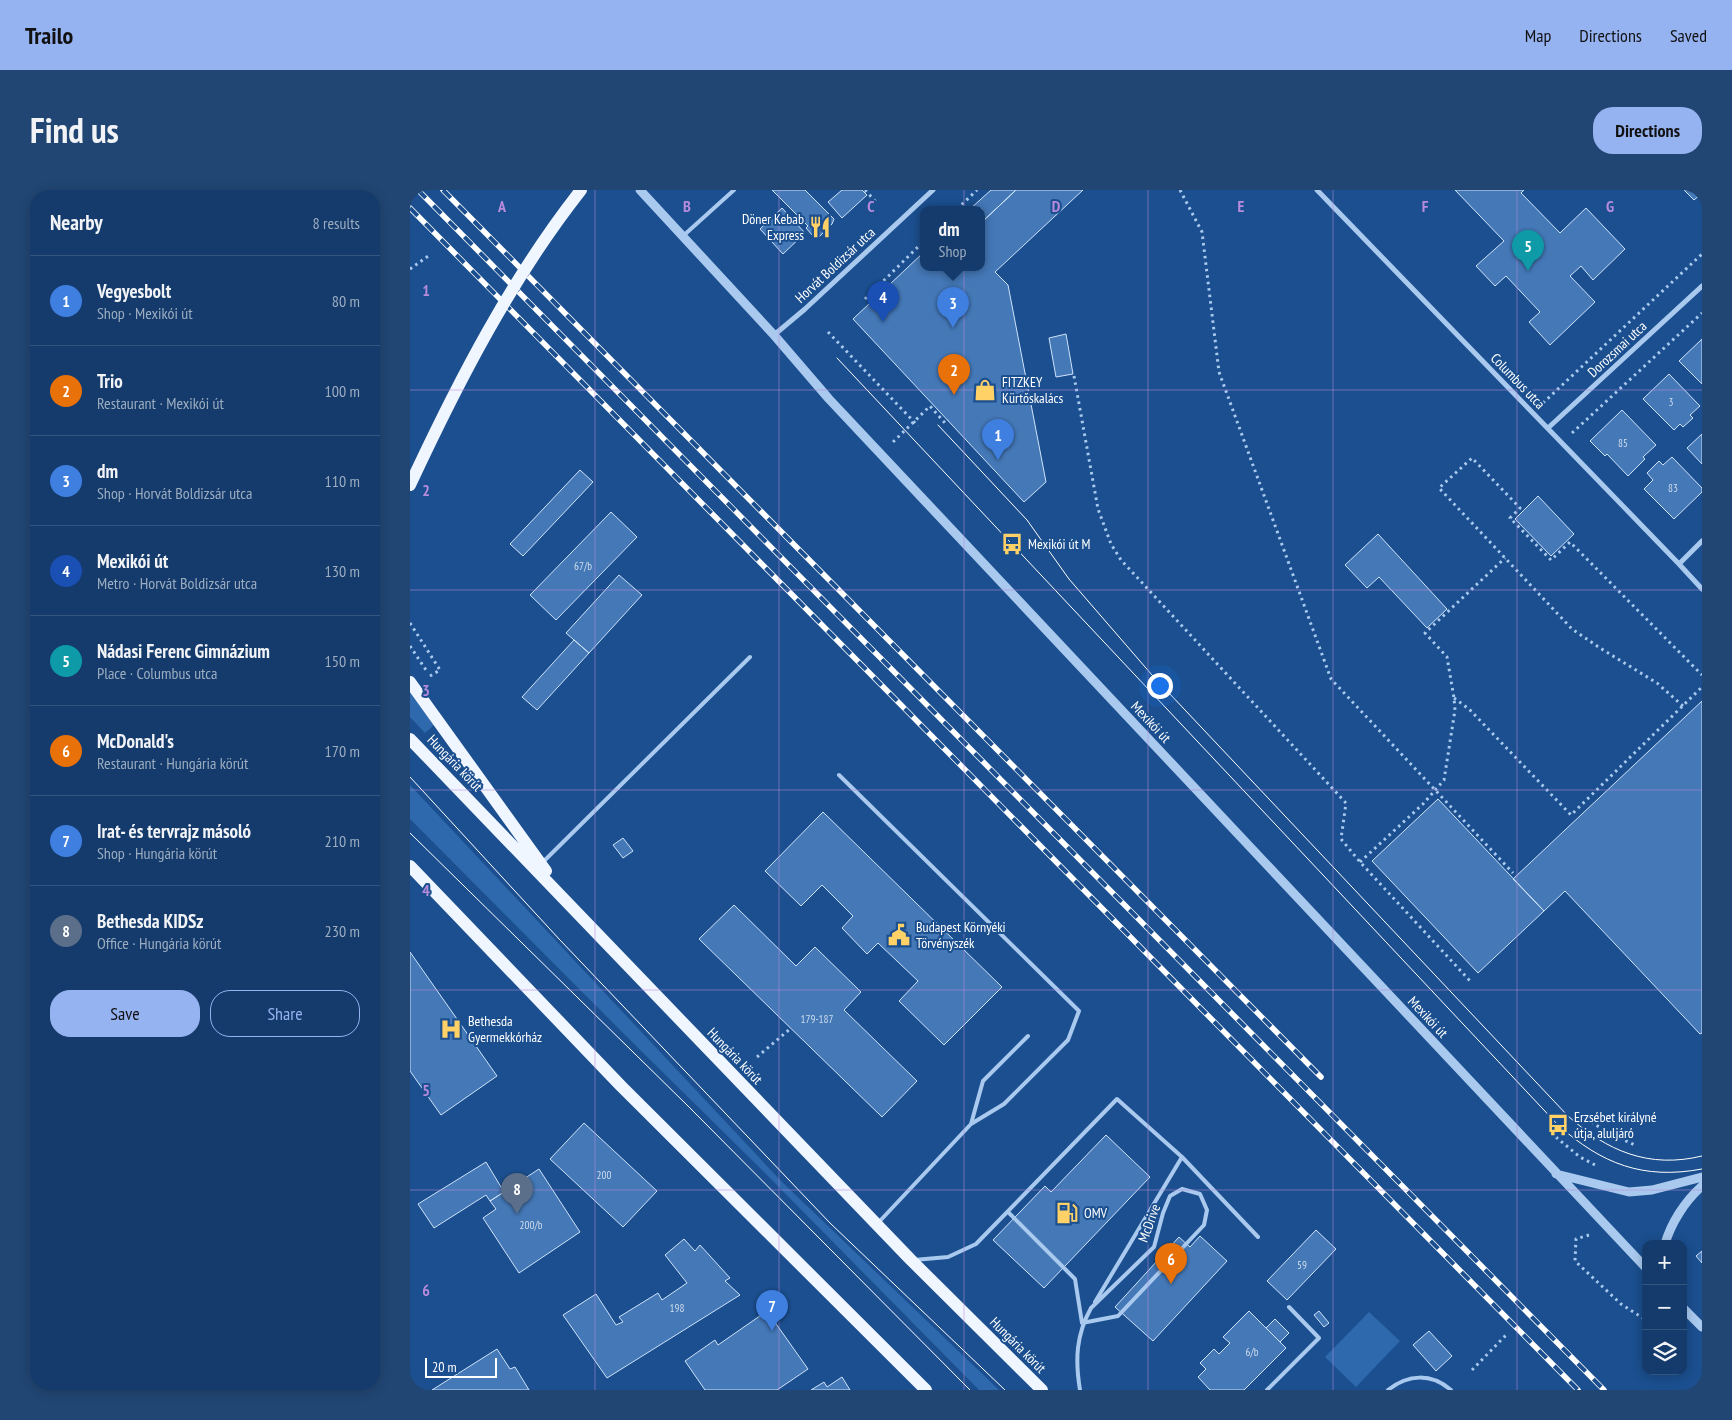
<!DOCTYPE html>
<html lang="en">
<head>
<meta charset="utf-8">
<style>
	body { margin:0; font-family:"PT Sans Narrow",sans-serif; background:#214673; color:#f1f3f6 }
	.controls { position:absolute; right:15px; bottom:15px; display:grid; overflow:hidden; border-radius:10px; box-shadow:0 2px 12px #0003 }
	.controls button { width:45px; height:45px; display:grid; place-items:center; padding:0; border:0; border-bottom:1px solid #33557e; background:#143b6b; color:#f1f3f6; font:25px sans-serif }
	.scale { position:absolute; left:15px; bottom:12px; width:72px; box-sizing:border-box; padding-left:5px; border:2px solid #fff; border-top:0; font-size:14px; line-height:18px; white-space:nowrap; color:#fff; -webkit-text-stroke:4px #1b4f8f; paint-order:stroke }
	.you { position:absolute; left:749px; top:495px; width:18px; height:18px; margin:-12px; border:4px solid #fff; border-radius:50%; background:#1a73e8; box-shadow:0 0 0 8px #1a73e833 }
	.badge { display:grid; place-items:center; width:32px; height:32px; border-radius:50%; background:#95b2f1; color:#fff; font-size:16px; font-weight:700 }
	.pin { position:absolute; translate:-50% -41px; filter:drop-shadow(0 1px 2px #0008) }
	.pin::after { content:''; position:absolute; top:26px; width:18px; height:15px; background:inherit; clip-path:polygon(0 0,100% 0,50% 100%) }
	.popup { position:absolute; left:510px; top:16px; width:65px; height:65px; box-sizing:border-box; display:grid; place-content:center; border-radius:10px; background:#143b6b; filter:drop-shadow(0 1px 4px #0005); font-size:16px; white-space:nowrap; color:#9dadc1 }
	.popup b { font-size:19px; color:#f1f3f6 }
	.popup::after { content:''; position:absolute; left:50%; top:100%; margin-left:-10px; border:10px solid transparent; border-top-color:#143b6b }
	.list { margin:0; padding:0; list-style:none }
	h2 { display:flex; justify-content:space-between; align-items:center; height:65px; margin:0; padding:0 20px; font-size:21px }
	h2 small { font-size:16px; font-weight:400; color:#9dadc1 }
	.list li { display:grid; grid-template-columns:32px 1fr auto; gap:15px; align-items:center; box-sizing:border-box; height:90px; padding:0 20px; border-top:1px solid #33557e }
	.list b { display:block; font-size:19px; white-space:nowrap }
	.list p { margin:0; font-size:16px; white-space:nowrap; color:#9dadc1 }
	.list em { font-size:16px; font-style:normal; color:#9dadc1 }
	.actions { display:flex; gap:10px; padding:15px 20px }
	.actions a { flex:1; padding:11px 0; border:1px solid #95b2f1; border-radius:20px; text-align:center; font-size:18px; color:#95b2f1 }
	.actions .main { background:#95b2f1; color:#111 }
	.icon { flex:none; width:28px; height:28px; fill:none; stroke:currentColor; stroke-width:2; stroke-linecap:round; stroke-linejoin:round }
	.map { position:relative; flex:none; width:1292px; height:1200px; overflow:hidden; border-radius:20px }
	header { display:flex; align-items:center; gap:30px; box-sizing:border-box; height:70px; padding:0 25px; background:#95b2f1; color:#111 }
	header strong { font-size:24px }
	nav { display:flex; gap:28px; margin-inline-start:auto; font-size:18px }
	.intro { display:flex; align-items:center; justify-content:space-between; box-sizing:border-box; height:120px; padding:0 30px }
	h1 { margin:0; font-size:35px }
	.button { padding:12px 22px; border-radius:20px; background:#95b2f1; color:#111; font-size:18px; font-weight:700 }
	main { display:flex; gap:30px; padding:0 30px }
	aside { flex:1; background:#143b6b; border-radius:20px; box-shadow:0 2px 12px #0003 }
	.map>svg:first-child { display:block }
	.green { fill:#2e69ad }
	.building { fill:#4478b7; stroke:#cfe3fa }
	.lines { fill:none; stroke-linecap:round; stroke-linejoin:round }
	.path { stroke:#a9c9ee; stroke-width:3; stroke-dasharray:2.5 4; stroke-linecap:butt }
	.service { stroke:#a9c9ee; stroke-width:4 }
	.minor { stroke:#a9c9ee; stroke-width:5 }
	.tertiary { stroke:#a9c9ee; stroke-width:9 }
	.primary { stroke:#f0f6ff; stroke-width:12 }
	.tram { stroke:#fff; stroke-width:1 }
	.rail-casing { stroke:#fff; stroke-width:5.5 }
	.rail { stroke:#1b4f8f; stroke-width:4; stroke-dasharray:11; stroke-linecap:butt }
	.primary-bridge { stroke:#f0f6ff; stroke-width:12 }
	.grid { fill:none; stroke:#b68bdc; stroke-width:1; stroke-opacity:0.55 }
	.labels { text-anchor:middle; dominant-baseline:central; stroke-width:4; stroke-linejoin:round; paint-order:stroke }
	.number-label { font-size:11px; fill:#d0dded }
	.poi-label { font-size:14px; fill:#fff; stroke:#1b4f8f; text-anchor:start }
	.street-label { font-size:14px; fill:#fff; stroke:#1b4f8f }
	.grid-label { font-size:16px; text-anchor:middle; font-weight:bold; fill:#b68bdc; stroke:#1b4f8f; stroke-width:4; stroke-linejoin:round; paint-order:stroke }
</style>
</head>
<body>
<header>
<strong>Trailo</strong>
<nav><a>Map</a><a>Directions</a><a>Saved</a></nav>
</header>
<div class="intro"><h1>Find us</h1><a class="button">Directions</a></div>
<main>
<aside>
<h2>Nearby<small>8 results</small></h2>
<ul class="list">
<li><span class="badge" style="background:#3f7fe0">1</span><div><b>Vegyesbolt</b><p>Shop · Mexikói út</p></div><em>80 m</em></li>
<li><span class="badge" style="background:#e8710a">2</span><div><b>Trio</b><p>Restaurant · Mexikói út</p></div><em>100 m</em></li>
<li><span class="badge" style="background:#3f7fe0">3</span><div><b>dm</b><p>Shop · Horvát Boldizsár utca</p></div><em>110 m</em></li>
<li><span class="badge" style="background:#1a4fb4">4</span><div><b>Mexikói út</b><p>Metro · Horvát Boldizsár utca</p></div><em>130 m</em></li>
<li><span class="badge" style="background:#0f9aa8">5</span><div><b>Nádasi Ferenc Gimnázium</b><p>Place · Columbus utca</p></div><em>150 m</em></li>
<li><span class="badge" style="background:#e8710a">6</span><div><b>McDonald's</b><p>Restaurant · Hungária körút</p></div><em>170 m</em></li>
<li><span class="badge" style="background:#3f7fe0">7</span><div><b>Irat- és tervrajz másoló</b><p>Shop · Hungária körút</p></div><em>210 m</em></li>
<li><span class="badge" style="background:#5c6f8a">8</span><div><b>Bethesda KIDSz</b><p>Office · Hungária körút</p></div><em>230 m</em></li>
</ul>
<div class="actions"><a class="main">Save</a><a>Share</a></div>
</aside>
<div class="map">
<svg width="1292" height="1200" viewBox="0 0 1292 1200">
	<rect width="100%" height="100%" fill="#1b4f8f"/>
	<!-- green -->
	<path class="green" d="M0,501l24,34 -9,8 -15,-16z
		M0,595l371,396 218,209h-20l-215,-218 -139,-137 -215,-216z
		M959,1122l31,29 -44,46 -31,-30z"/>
	<!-- building -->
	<path class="building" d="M362,0h33l29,29 -2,5 -12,12 -4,2 -3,-2 -7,-8 2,-2z
		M432,0h20l5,5 -25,23 -14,-16z
		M581,0h25l-34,32v-13h-12z
		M606,0h67l-88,82 13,13 38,197 -22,20 -171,-183 71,-67v15h58v-45z
		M1045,0h69l-3,3 39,40 26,-25 39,41 -32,31 -12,-14 -11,10 25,26 -45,43 -21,-23 11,-10 -34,-36 -11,10 -19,-20 28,-25z
		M1274,0h18v3l-8,7z
		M372,18l23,25 -22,21 -23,-25z
		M656,144l7,40 -17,3 -7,-39z
		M1292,149v45l-23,-23z
		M1259,184l31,32 -10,9 3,3 -10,9 -3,-3 -6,6 -31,-31z
		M1212,220l34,35 -13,12 2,2 -17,17 -21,-22 -2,2 -15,-15z
		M1292,244v30l-15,-16z
		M1262,267l30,31v4l-28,27 -30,-30 9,-9 -6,-7 12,-12 4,4z
		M170,280l13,12 -70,74 -13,-12z
		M1128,306l36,38 -23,22 -36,-37z
		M201,322l26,25 -81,83 -26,-25z
		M968,344l69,75 -20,19 -48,-51 -12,11 -22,-23z
		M209,385l23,20 -53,58 -23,-20z
		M164,450l15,13 -52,57 -15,-13z
		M1292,511v332l-2,1 -135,-143 -21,20 -31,-32z
		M1028,609l106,112 -66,62 -106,-112z
		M413,622l179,175 -58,58 -45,-44 19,-20 -40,-38 -11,11 -25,-26 11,-12 -31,-31 -21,21 -36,-35z
		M213,648l10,13 -10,7 -10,-13z
		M324,715l62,61 19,-19 46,45 -17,18 73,71 -35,36 -183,-178z
		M0,762l87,124 -56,39 -31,-44z
		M174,933l73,68 -34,36 -73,-68z
		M696,945l44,42 -106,111 -51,-48 52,-54 6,6z
		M76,972l18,30 -14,9 -4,-6 -52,33 -16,-24z
		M129,979l41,63 -61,41 -36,-55 13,-9 -6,-8z
		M906,1040l20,19 -49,51 -20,-19z
		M790,1046l27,25 -74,80 -38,-34 64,-70 11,10z
		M274,1049l11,12 5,-6 30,33 -5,3 15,14 -133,83 -44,-63 33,-21 20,31 7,-3 -4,-5 39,-24 4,7 25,-17 -22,-28z
		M1292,1061v12l-6,-7z
		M357,1121l41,58 -31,21h-72l-20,-29 30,-21 3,5z
		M839,1121l37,37 -42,42h-34l-12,-13 8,-8 -6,-6 14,-14 5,5 11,-11 -7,-6z
		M909,1121l10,12 -5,4 -10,-12z
		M865,1129l14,14 -9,9 -14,-14z
		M1019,1141l23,25 -16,15 -23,-26z
		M87,1159l13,20 5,-2 14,23h-97z
		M432,1187l8,13h-39l13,-8 3,5z"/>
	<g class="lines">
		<!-- path -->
		<path class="path" d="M455,0l11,12
			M770,0l22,42 17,140 112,307 182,194
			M547,19l20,-19
			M0,79l21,-15
			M455,109l59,-58
			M418,142l90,94
			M664,186l24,133 13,35 10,16 225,243 -5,36 19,23 111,120
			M1133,213l159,-149
			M1162,243l130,-120
			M483,252l37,-36 15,17 3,-3
			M0,433l30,47 -10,6
			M0,456l16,24
			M1044,508l15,11 102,106 131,-128
			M1273,516l-26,-23 -57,-35 -28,-19 -133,-141 33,-30 48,50 -10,10 41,42 19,-18 132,133
			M950,672l63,-58 21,-24 11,-70 -1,-12 -7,-41 -22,-24 80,-75
			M347,867l33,-28
			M1165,921l30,20 32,15
			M1141,943l29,24 17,9
			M1179,1045l-13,4 -1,22 46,43 25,16
			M1062,1180l35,-36"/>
		<!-- service -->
		<path class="service" d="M273,46l51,-46
			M429,585l240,236 -11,29 -64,64 -33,20 -93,99
			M133,672l207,-205
			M561,934l12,-43 45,-45
			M598,1022l67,67 7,44 36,-7 86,-91 3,-15 -7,-16 -18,-5 -12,7 -7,17 -9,34 -63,61
			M504,1070l34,-3 28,-13 141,-145 65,58 76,80
			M685,1112l87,-145
			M670,1200c-5,-30 -4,-55 11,-82
			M857,1200l52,-52 -30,-31
			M978,1200c20,-16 43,-17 63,0"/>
		<!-- minor -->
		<path class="minor" d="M907,0l362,374 23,25
			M364,145l31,-26 128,-119
			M1138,238l154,-142
			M1269,374l23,-23"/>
		<!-- tertiary -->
		<path class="tertiary" d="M230,0l134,145 55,64 817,869
			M1146,984l73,18 23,-2 50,-13
			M1255,1054c6,-21 20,-43 37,-58
			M1273,1118l19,19"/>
		<!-- primary -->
		<path class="primary" d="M0,492l136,189
			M0,549l501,521 131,130
			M0,676l211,220 305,304"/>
		<!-- tram -->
		<path class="tram" d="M427,168l721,767c44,39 85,55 144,44
			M528,235l89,95 42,59 83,96 416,441c39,35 81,53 134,40
			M0,587l150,163 270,283 175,167
			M0,643l279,274 281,283"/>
		<!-- rail casing -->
		<g class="rail-casing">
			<path id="rail" d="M8,0l1186,1200
				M33,0l878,887
				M0,18l1168,1182"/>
		</g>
		<!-- rail -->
		<use href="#rail" class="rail"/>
		<!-- primary-bridge -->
		<path class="primary-bridge" d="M0,295c48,-103 101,-206 171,-295"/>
	</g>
	<!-- grid -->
	<path class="grid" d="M185,0v1200M369,0v1200M554,0v1200M738,0v1200M923,0v1200M1107,0v1200M0,200h1292M0,400h1292M0,600h1292M0,800h1292M0,1000h1292"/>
	<!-- icons -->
	<defs>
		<g id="restaurant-bare" transform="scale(1.725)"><path d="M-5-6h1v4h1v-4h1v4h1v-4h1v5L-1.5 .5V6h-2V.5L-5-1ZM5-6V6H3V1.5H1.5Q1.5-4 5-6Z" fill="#ffd166" stroke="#1b4f8f" stroke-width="2.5" paint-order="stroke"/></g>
		<g id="shop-bare" transform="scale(1.725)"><path d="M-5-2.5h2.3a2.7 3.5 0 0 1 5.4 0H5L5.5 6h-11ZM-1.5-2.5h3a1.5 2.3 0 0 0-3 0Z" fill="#ffd166" stroke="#1b4f8f" stroke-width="2.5" paint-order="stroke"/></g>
		<g id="bus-bare" transform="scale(1.725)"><path d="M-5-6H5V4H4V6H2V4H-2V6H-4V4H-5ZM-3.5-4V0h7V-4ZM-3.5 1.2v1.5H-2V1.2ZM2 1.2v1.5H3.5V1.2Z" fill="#ffd166" stroke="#1b4f8f" stroke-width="2.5" paint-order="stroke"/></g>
		<g id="civic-bare" transform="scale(1.725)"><path d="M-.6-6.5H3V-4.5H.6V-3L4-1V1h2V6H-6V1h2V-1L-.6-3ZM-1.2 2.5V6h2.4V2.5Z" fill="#ffd166" stroke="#1b4f8f" stroke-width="2.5" paint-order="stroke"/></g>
		<g id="hospital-bare" transform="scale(1.725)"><path d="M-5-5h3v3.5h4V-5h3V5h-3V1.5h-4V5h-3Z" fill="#ffd166" stroke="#1b4f8f" stroke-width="2.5" paint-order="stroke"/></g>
		<g id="fuel-bare" transform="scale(1.725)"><path d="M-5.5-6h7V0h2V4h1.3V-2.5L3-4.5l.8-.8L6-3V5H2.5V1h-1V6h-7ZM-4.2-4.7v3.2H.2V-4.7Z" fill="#ffd166" stroke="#1b4f8f" stroke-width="2.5" paint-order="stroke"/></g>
	</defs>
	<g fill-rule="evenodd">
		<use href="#restaurant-bare" x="410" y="37"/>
		<use href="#shop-bare" x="575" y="200"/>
		<use href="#bus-bare" x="602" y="354"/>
		<use href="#civic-bare" x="489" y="745"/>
		<use href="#hospital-bare" x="41" y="839"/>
		<use href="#bus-bare" x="1148" y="935"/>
		<use href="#fuel-bare" x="657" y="1023"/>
	</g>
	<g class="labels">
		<!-- number labels -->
		<g class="number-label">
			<text x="1261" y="212">3</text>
			<text x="1213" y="253">85</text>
			<text x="1263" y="298">83</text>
			<text x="173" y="376">67/b</text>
			<text x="407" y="829">179-187</text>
			<text x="194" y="985">200</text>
			<text x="121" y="1035">200/b</text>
			<text x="892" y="1075">59</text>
			<text x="267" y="1118">198</text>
			<text x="842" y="1162">6/b</text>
		</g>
		<!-- poi labels -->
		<g class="poi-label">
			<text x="394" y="29" text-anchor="end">Döner Kebab<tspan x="394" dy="16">Express</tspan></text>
			<text x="592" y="192">FITZKEY<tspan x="592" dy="16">Kürtőskalács</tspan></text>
			<text x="618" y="354">Mexikói út M</text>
			<text x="506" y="737">Budapest Környéki<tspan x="506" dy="16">Törvényszék</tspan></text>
			<text x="58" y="831">Bethesda<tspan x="58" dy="16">Gyermekkórház</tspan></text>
			<text x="1164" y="927">Erzsébet királyné<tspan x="1164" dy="16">útja, aluljáró</tspan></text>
			<text x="674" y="1023">OMV</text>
		</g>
		<!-- street labels -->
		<g class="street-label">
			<text transform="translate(425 75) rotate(-43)">Horvát Boldizsár utca</text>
			<text transform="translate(1207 159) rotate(-43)">Dorozsmai utca</text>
			<text transform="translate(1108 191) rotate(46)">Columbus utca</text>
			<text transform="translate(741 532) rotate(47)">Mexikói út</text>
			<text transform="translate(45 573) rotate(46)">Hungária körút</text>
			<text transform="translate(1018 827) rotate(47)">Mexikói út</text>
			<text transform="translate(325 866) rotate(46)">Hungária körút</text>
			<text transform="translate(739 1033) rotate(-70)">McDrive</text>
			<text transform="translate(608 1155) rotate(45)">Hungária körút</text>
		</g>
	</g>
	<g class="grid-label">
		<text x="92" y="22">A</text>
		<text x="277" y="22">B</text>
		<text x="461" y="22">C</text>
		<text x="646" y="22">D</text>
		<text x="831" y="22">E</text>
		<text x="1015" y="22">F</text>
		<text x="1200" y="22">G</text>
		<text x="16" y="106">1</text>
		<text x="16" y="306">2</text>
		<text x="16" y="506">3</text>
		<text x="16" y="706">4</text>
		<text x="16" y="906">5</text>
		<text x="16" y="1106">6</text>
	</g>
</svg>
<div class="controls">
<button>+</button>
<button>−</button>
<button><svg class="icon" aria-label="layers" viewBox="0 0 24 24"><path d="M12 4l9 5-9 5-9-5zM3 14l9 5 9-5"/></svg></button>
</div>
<div class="scale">20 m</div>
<div class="you"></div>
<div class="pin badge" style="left:588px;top:270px;background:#3f7fe0">1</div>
<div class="pin badge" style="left:544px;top:205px;background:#e8710a">2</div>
<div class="pin badge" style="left:543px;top:138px;background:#3f7fe0">3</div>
<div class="popup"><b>dm</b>Shop</div>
<div class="pin badge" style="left:473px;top:132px;background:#1a4fb4">4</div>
<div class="pin badge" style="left:1118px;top:81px;background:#0f9aa8">5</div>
<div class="pin badge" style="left:761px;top:1094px;background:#e8710a">6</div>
<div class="pin badge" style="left:362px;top:1141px;background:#3f7fe0">7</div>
<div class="pin badge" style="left:107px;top:1024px;background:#5c6f8a">8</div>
</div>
</main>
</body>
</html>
